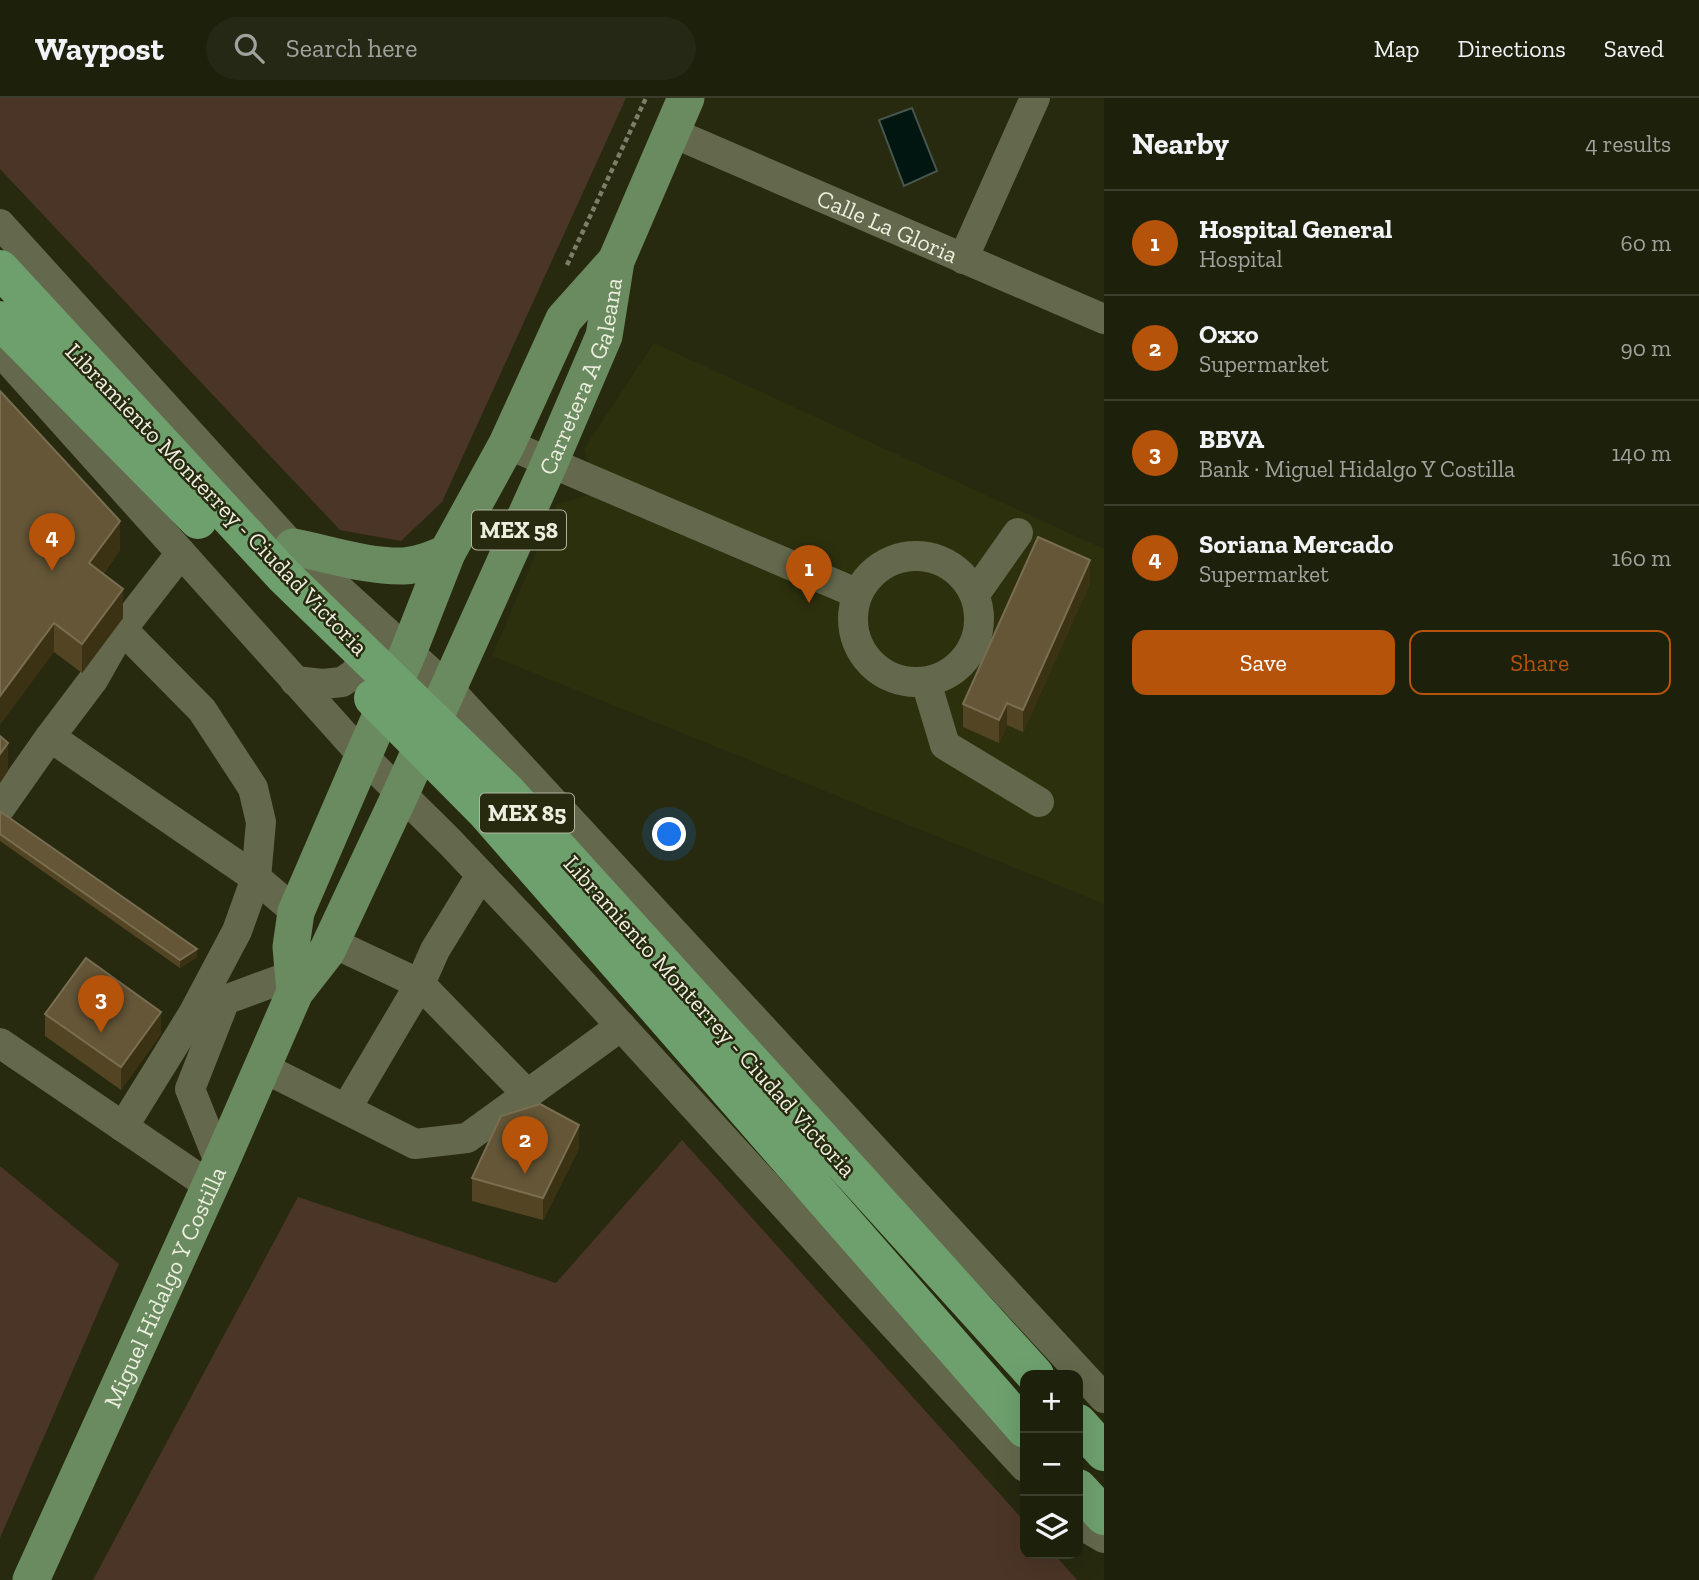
<!DOCTYPE html>
<html lang="en">
<head>
<meta charset="utf-8">
<style>
	body { margin:0; font-family:"Zilla Slab",serif; background:#252814; color:#f1f3f6 }
	.controls { position:absolute; right:21px; bottom:21px; display:grid; overflow:hidden; border-radius:14px; box-shadow:0 7px 28px #0002 }
	.controls button { width:63px; height:63px; display:grid; place-items:center; padding:0; border:0; border-bottom:2px solid #3b3e2c; background:#1d200b; color:#f1f3f6; font:35px sans-serif }
	.you { position:absolute; left:670px; top:737px; width:24px; height:24px; margin:-18px; border:5px solid #fff; border-radius:50%; background:#1a73e8; box-shadow:0 0 0 10px #1a73e833 }
	.badge { display:grid; place-items:center; width:46px; height:46px; border-radius:50%; background:#b45309; color:#fff; font-size:23px; font-weight:700 }
	.pin { position:absolute; translate:-50% -58px; filter:drop-shadow(0 2px 4px #0008) }
	.pin::after { content:''; position:absolute; top:37px; width:24px; height:21px; background:inherit; clip-path:polygon(0 0,100% 0,50% 100%) }
	.list { margin:0; padding:0; list-style:none }
	h2 { display:flex; justify-content:space-between; align-items:center; height:91px; margin:0; padding:0 28px; font-size:30px }
	h2 small { font-size:23px; font-weight:400; color:#a0a39d }
	.list li { display:grid; grid-template-columns:46px 1fr auto; gap:21px; align-items:center; box-sizing:border-box; height:105px; padding:0 28px; border-top:2px solid #3b3e2c }
	.list b { display:block; font-size:26px; white-space:nowrap }
	.list p { margin:0; font-size:23px; white-space:nowrap; color:#a0a39d }
	.list em { font-size:23px; font-style:normal; color:#a0a39d }
	.actions { display:flex; gap:14px; padding:21px 28px }
	.actions a { flex:1; padding:16px 0; border:2px solid #b45309; border-radius:14px; text-align:center; font-size:24px; color:#b45309 }
	.actions .main { background:#b45309; color:#fff }
	.icon { flex:none; width:38px; height:38px; fill:none; stroke:currentColor; stroke-width:2; stroke-linecap:round; stroke-linejoin:round }
	.map { position:relative; flex:none; width:1104px; height:1482px; overflow:hidden }
	header { display:flex; align-items:center; gap:42px; box-sizing:border-box; height:98px; padding:0 35px; background:#1d200b; border-bottom:2px solid #3b3e2c }
	header strong { font-size:33px }
	nav { display:flex; gap:38px; margin-inline-start:auto; font-size:24px }
	.search { width:490px; height:63px; background:#252814; display:flex; align-items:center; gap:18px; box-sizing:border-box; padding:0 24px; border-radius:38px; color:#a0a39d; font-size:26px }
	main { display:flex }
	aside { flex:1; background:#1d200b }
	.map>svg:first-child { display:block }
	.built { fill:#2d300d }
	.green { fill:#4b3526 }
	.water { fill:#011611; stroke:#48574e; stroke-width:2 }
	.lines { fill:none; stroke-linecap:round; stroke-linejoin:round }
	.path { stroke:#7c7e68; stroke-width:4.5; stroke-dasharray:5 3.5; stroke-linecap:butt }
	.minor { stroke:#64684c; stroke-width:30 }
	.major { stroke:#6a8a60; stroke-width:37 }
	.highway { stroke:#6ea06e; stroke-width:38 }
	.wall { fill:#534423 }
	.shaded-wall { fill:#3b3213 }
	.building { fill:#645637; stroke:#796e51; stroke-width:2 }
	.labels { text-anchor:middle; dominant-baseline:central; stroke-width:5; stroke-linejoin:round; paint-order:stroke }
	.shield { fill:#272a0f; stroke:#b1b3a0; stroke-width:2 }
	.shield-label { font-size:23px; font-weight:bold; fill:#eceede }
	.street-label { font-size:24px; fill:#eceede; stroke:#272a0f }
</style>
</head>
<body>
<header>
<strong>Waypost</strong>
<div class="search"><svg class="icon" aria-label="search" viewBox="0 0 24 24"><circle cx="10" cy="10" r="6"/><path d="M15 15l6 6"/></svg>Search here</div>
<nav><a>Map</a><a>Directions</a><a>Saved</a></nav>
</header>
<main>
<div class="map">
<svg width="1104" height="1482" viewBox="0 0 1104 1482">
	<rect width="100%" height="100%" fill="#272a0f"/>
	<!-- built -->
	<path class="built" d="M654,245l450,206v355l-612,-248 65,-152 42,-12 -15,-43z"/>
	<!-- green -->
	<path class="green" d="M0,0h626l-184,404 -41,39 -61,-11 -340,-361z
		M682,1042l343,382v32h29l23,26h-984l205,-383 258,86z
		M0,1068l119,98 -119,274z"/>
	<!-- water -->
	<path class="water" d="M912,10l25,63 -33,15 -25,-66z"/>
	<g class="lines">
		<!-- path -->
		<path class="path" d="M567,167l79,-167"/>
		<!-- minor -->
		<g class="minor">
			<path id="s1" d="M671,34l433,187"/>
			<path d="M0,126l293,323 154,140 657,711"/>
			<path d="M963,161l72,-161"/>
			<path d="M0,253l363,405 87,86 86,91 356,390 133,144"/>
			<path d="M507,346l349,149"/>
			<circle cx="916" cy="521" r="63"/>
			<path d="M975,496l43,-61"/>
			<path d="M295,583l28,3 19,-2 12,-8 11,-16 3,-23"/>
			<path d="M926,584l19,63 94,57"/>
			<path d="M50,639l206,141 40,34"/>
			<path d="M0,710l50,-71 43,-57 29,-51"/>
			<path d="M481,777l-46,75 -15,34 107,110"/>
			<path d="M331,844l89,42 -74,125"/>
			<path d="M0,945l210,143"/>
			<path d="M262,969l153,77 52,-6 154,-112"/>
			<path d="M123,1029l70,-113 44,-83 19,-53 5,-56 -8,-34 -51,-78 -80,-81 59,-76"/>
			<path d="M220,1066l-30,-75 35,-89 68,-25"/>
			<path d="M1078,1425l26,15"/>
		</g>
		<!-- major -->
		<g class="major">
			<path d="M293,449c36,7 74,20 111,19 15,-1 29,-7 43,-13"/>
			<path d="M295,894l-4,-45 5,-35 113,-262 38,-97 60,-109 57,-125 52,-58"/>
			<path id="s2" d="M31,1482l189,-416 75,-172 32,-41 74,-158 149,-331 54,-126 12,-75 70,-163"/>
		</g>
		<!-- highway -->
		<path class="highway" d="M0,171l284,307 223,216 528,583
			M0,222l198,200
			M373,600l112,113 540,618
			M1078,1325l26,29
			M1078,1390l26,28"/>
	</g>
	<!-- wall -->
	<path class="wall" d="M0,293l120,159 -17,24 20,44 -41,55 -28,-21z
		M1090,485l-67,149 -16,-7 -8,18 -36,-16v-23z
		M0,716l197,143 -17,11 -180,-127z
		M45,916l116,20 -40,56 -76,-54z
		M579,1050l-36,72 -71,-19v-23z"/>
	<!-- shaded-wall -->
	<path class="shaded-wall" d="M120,423v29l-31,42v-29z
		M1090,462v23l-67,149v-22z
		M123,491v29l-41,55v-29z
		M54,525v29l-54,73v-29z
		M1007,605v22l-8,18v-23z
		M8,645v28l-8,12v-29z
		M197,851v8l-17,11v-8z
		M161,914v22l-40,56v-23z
		M579,1027v23l-36,72v-22z"/>
	<!-- building -->
	<path class="building" d="M0,293l120,130 -31,42 34,26 -41,55 -28,-21 -54,73z
		M1038,439l52,23 -67,150 -16,-7 -8,17 -36,-16z
		M0,638l8,7 -8,11z
		M1,714l196,137 -17,11 -180,-126v-20z
		M86,860l75,54 -40,55 -76,-53z
		M540,1006l39,21 -36,73 -71,-20 29,-62z"/>
	<g class="labels">
		<!-- shield labels -->
		<g class="shield">
			<rect x="472" y="412.5" width="94" height="39" rx="5"/>
			<rect x="480" y="695.5" width="94" height="39" rx="5"/>
		</g>
		<g class="shield-label">
			<text x="519" y="432">MEX 58</text>
			<text x="527" y="715">MEX 85</text>
		</g>
		<!-- street labels -->
		<g class="street-label">
			<text stroke="none"><textPath href="#s1" startOffset="236">Calle La Gloria</textPath></text>
			<text stroke="none"><textPath href="#s2" startOffset="1326">Carretera A Galeana</textPath></text>
			<text transform="translate(217 401) rotate(46)">Libramiento Monterrey - Ciudad Victoria</text>
			<text transform="translate(710 918) rotate(48)">Libramiento Monterrey - Ciudad Victoria</text>
			<text stroke="none"><textPath href="#s2" startOffset="322">Miguel Hidalgo Y Costilla</textPath></text>
		</g>
	</g>
</svg>
<div class="controls">
<button>+</button>
<button>−</button>
<button><svg class="icon" aria-label="layers" viewBox="0 0 24 24"><path d="M12 4l9 5-9 5-9-5zM3 14l9 5 9-5"/></svg></button>
</div>
<div class="you"></div>
<div class="pin badge" style="left:809px;top:505px">1</div>
<div class="pin badge" style="left:525px;top:1076px">2</div>
<div class="pin badge" style="left:101px;top:935px">3</div>
<div class="pin badge" style="left:52px;top:473px">4</div>
</div>
<aside>
<h2>Nearby<small>4 results</small></h2>
<ul class="list">
<li><span class="badge">1</span><div><b>Hospital General</b><p>Hospital</p></div><em>60 m</em></li>
<li><span class="badge">2</span><div><b>Oxxo</b><p>Supermarket</p></div><em>90 m</em></li>
<li><span class="badge">3</span><div><b>BBVA</b><p>Bank · Miguel Hidalgo Y Costilla</p></div><em>140 m</em></li>
<li><span class="badge">4</span><div><b>Soriana Mercado</b><p>Supermarket</p></div><em>160 m</em></li>
</ul>
<div class="actions"><a class="main">Save</a><a>Share</a></div>
</aside>
</main>
</body>
</html>
